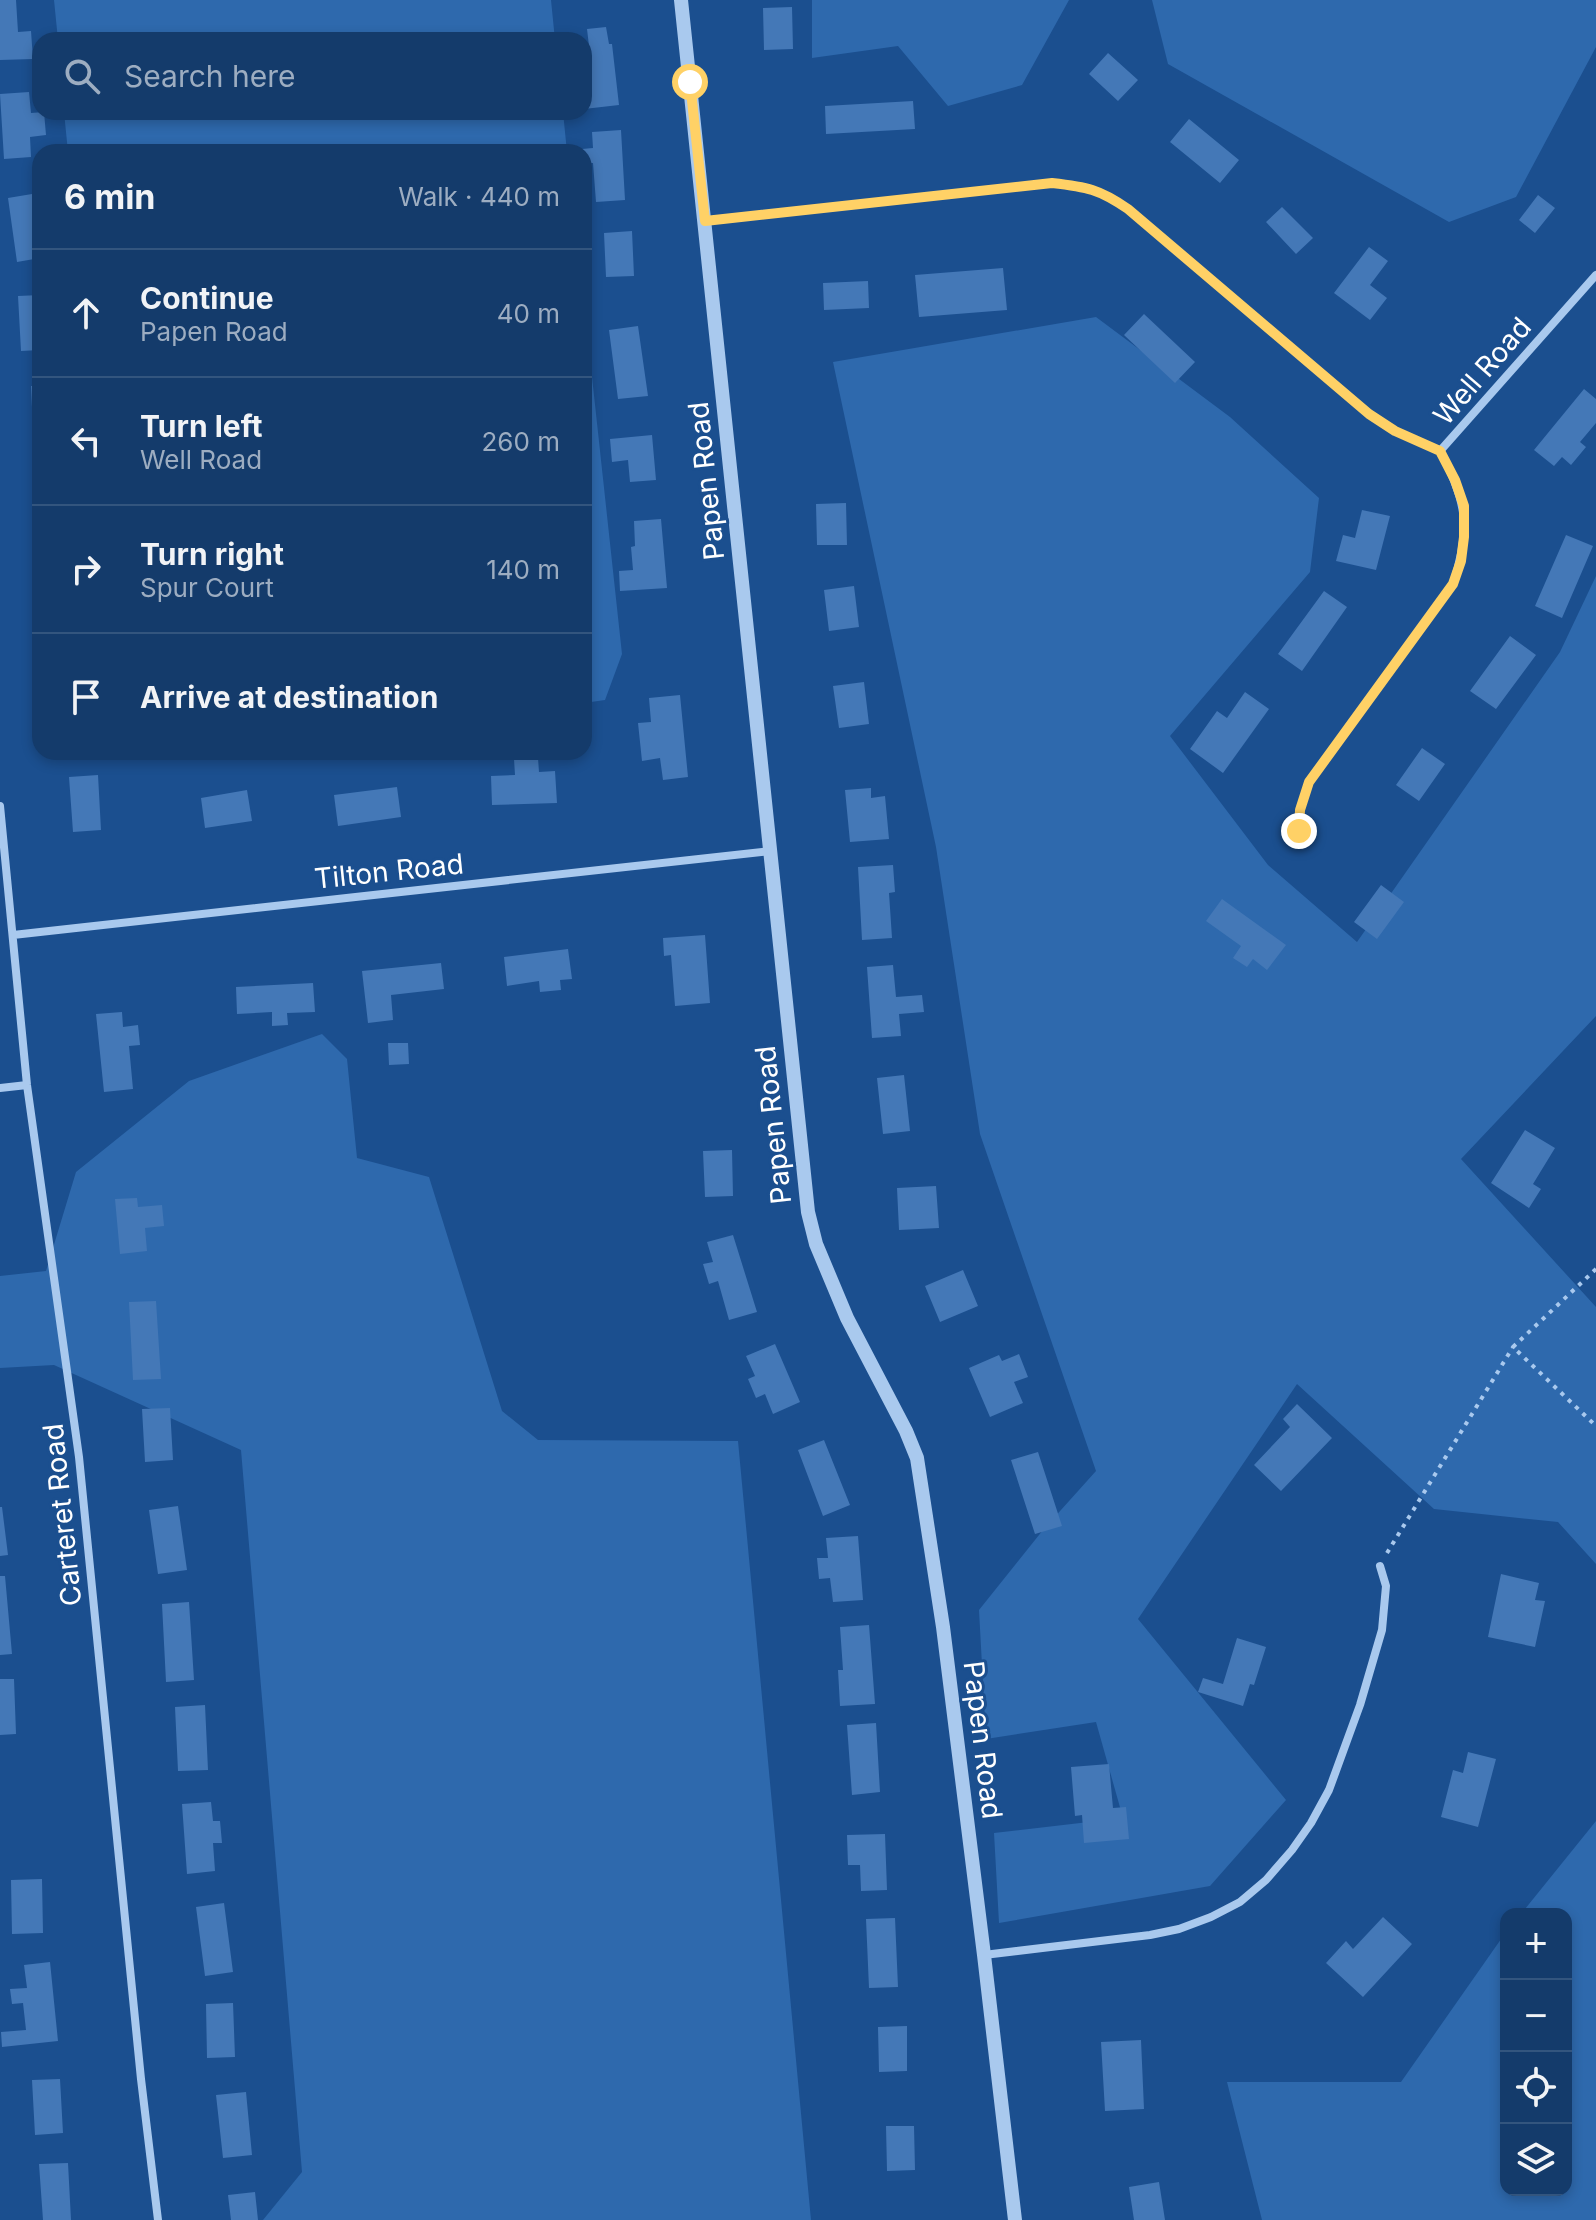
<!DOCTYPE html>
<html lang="en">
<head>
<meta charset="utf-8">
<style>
	body { margin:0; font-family:Inter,sans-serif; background:#1d4271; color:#f1f3f6 }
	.controls { position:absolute; right:24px; bottom:24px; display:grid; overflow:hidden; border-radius:16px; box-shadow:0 4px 12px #0003 }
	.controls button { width:72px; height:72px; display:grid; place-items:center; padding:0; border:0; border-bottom:2px solid #33557e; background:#143b6b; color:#f1f3f6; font:40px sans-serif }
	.stop { position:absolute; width:24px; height:24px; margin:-18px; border:6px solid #ffd166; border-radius:50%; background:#fff }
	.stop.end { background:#ffd166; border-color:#fff; box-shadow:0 2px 8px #0008 }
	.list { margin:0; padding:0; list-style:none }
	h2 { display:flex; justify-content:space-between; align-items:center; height:104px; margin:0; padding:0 32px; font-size:34px }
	h2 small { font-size:26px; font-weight:400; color:#9dadc1 }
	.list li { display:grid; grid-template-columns:52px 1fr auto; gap:24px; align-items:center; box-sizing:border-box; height:128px; padding:0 32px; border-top:2px solid #33557e }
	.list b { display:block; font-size:30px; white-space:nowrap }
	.list p { margin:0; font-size:26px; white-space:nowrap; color:#9dadc1 }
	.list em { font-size:26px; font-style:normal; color:#9dadc1 }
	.icon { flex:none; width:44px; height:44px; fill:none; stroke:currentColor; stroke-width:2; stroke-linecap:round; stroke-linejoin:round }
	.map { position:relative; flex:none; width:1596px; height:2220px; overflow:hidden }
	.search { position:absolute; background:#143b6b; box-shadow:0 4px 12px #0003; left:32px; top:32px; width:560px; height:88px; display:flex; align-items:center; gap:20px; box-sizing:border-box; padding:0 28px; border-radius:24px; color:#9dadc1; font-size:30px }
	.panel { position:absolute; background:#143b6b; box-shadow:0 4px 12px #0003; left:32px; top:144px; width:560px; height:616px; border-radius:24px }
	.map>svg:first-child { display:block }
	.green { fill:#2e69ad }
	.building { fill:#4478b7 }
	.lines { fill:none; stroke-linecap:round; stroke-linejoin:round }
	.path { stroke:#a9c9ee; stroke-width:4; stroke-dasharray:4 6; stroke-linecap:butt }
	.minor { stroke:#a9c9ee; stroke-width:8 }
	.tertiary { stroke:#a9c9ee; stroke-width:14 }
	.route { stroke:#ffd166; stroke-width:10 }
	.labels { text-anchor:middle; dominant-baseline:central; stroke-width:6; stroke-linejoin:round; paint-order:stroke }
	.street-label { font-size:28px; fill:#fff; stroke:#1b4f8f }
</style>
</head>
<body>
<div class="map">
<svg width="1596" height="2220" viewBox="0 0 1596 2220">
	<rect width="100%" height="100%" fill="#1b4f8f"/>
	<!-- green -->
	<path class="green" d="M54,0h497l4,40h-497z
		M812,0h257l-47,85 -74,21 -50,-60 -86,12z
		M1152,0h444v47l-80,150 -67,25 -281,-158z
		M64,112h499l4,40h-499z
		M584,303l38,351 -17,46 -21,3z
		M1096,317l134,100 89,81 -9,74 -140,164 98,129 89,77 203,-290 36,-76v440l-135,143 135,148v257l-38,-42 -124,-13 -137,-125 -159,235 148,181 -76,86 -211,37 -5,-90 129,-15 -27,-96 -110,17 -7,-129 64,-80 53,-59 -116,-337 -44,-287 -103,-485z
		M322,1034l25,25 10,99 72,19 73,234 36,29 200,1 73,779h-548l39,-48 -61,-722 -187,-85 -54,3v-92l46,-5 30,-99 113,-91z
		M1596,1821v399h-334l-35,-138h174l105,-150v258h60v-276h-45z"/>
	<!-- building -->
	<path class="building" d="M0,0h16l2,32 13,-1 2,28 -33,1z
		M792,7l1,42 -29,1 -1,-42z
		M606,27l3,17h3l7,61 -35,4v-45l7,-1 -4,-34z
		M1108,53l30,27 -20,21 -29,-27z
		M29,92l2,21 13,-1 2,23 -16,2 1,20 -27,2 -4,-65z
		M913,101l2,28 -89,5 -1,-28z
		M1189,119l50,41 -19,23 -50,-41z
		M621,130l4,70 -29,2 -3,-39h-9v-11h-2v-3l11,-1 -1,-16z
		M38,193l2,14v51l-23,4 -9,-64z
		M1538,195l17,13 -20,25 -16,-13z
		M1282,207l31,31 -17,16 -30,-32z
		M632,231l2,45 -28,1 -2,-44z
		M1369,247l19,14 -18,24 17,13 -17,22 -36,-27z
		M1003,268l4,42 -88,7 -4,-42z
		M868,281l1,27 -45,2 -1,-27z
		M40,295v55l-19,1 -3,-55z
		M1144,314l51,48 -20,21 -51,-48z
		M638,326l10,70 -30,3 -9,-69z
		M31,386h9v64h-6z
		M1584,389l12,10v24l-16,19 6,5 -15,18 -9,-8 -8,9 -20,-16z
		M652,435l4,45 -26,2 -2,-22 -16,2 -2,-23z
		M846,503l1,42h-30l-1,-41z
		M1362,510l28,6 -14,54 -40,-9 7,-26 12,3z
		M661,519l6,69 -47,3 -1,-20 14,-1 -2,-23 4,-1 -1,-25z
		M1566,535l27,11 -31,72 -27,-12z
		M854,586l5,41 -30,4 -5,-41z
		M1324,591l23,16 -45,64 -24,-17z
		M1510,636l26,19 -40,54 -26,-18z
		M864,682l5,42 -30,4 -6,-42z
		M1245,692l24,17 -46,64 -33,-24 27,-38 10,7z
		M680,695l8,82 -25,3 -3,-22 -18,3 -4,-38 13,-1 -2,-24z
		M1422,748l23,16 -26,37 -23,-16z
		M538,758l1,14 16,-1 2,32 -65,2 -1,-29 24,-1 -1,-16z
		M98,775l3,55 -28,2 -4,-55z
		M397,787l4,30 -63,9 -4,-31z
		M871,788v10l14,-2 4,43 -39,3 -5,-52z
		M247,790l5,31 -47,7 -4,-30z
		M893,865l2,27 -6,1 3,45 -30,2 -4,-73z
		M1381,885l23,17 -27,37 -23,-17z
		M1222,899l64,46 -19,25 -14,-11 -6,8 -14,-9 8,-12 -35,-25z
		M705,935l5,68 -35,3 -4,-51 -7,1 -1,-18z
		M568,949l4,30 -12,1 1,10 -21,2 -1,-11 -32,5 -3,-29z
		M441,963l3,26 -53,6 2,25 -25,3 -6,-52z
		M893,965l3,32 26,-2 2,17 -25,2 2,22 -29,2 -5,-71z
		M313,983l2,29 -28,1 1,12 -16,1v-14l-35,2 -1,-27z
		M122,1012l1,15 15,-2 2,20 -11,1 4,43 -29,3 -8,-78z
		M388,1043h20l1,21 -20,1z
		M904,1075l6,56 -27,3 -6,-56z
		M1525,1130l30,18 -22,36 8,5 -12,19 -38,-25z
		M732,1150l1,46 -28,1 -2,-46z
		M936,1186l3,42 -40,2 -2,-42z
		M137,1198l1,9 24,-2 2,21 -19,2 2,23 -27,3 -5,-55z
		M733,1235l24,77 -28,8 -11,-39 -9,3 -6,-20 10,-2 -6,-20z
		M963,1270l15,36 -38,16 -15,-36z
		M156,1301l5,78 -28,1 -4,-78z
		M775,1344l25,58 -27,12 -8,-20 -9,4 -8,-19 7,-3 -9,-20z
		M1019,1354l9,23 -14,5 9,21 -33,14 -21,-49 30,-13 3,6z
		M1297,1404l35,34 -51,53 -27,-26 36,-38 -7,-8z
		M170,1408l3,52 -28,2 -3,-53z
		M824,1440l26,65 -27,11 -25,-66z
		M1038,1452l24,74 -27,8 -24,-74z
		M178,1506l9,64 -29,4 -9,-64z
		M0,1507h2l6,48 -8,1z
		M858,1536l5,64 -30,2 -3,-24 -11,1 -2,-21h11l-2,-20z
		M1501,1574l38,9 -4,17 10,1 -10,46 -47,-10z
		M0,1576h5l7,78 -12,1z
		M189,1602l5,78 -28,2 -4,-78z
		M869,1625l6,79 -35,2 -2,-36h5l-3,-43z
		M1237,1638l29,9 -12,38 -4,-1 -7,22 -45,-14 5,-14 20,6z
		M0,1679h14l2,55 -16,1z
		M205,1705l3,65 -30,1 -3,-64z
		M876,1723l4,69 -28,3 -5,-70z
		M1468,1752l28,7 -18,68 -37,-10 12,-47 10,3z
		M1109,1764l4,44 13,-1 3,32 -45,4 -2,-28 -7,1 -4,-49z
		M211,1802l2,19h7l2,22h-9l2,28 -28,3 -5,-70z
		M885,1834l2,56 -26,1 -1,-26h-12l-1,-30z
		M42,1879l1,54 -31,1 -1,-54z
		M224,1903l9,69 -28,4 -9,-69z
		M1383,1917l29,27 -49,53 -37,-34 20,-22 7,8z
		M895,1918l3,69 -29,1 -3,-69z
		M50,1962l8,79 -56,6 -1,-15 25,-2 -3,-27 -11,1 -2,-15 17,-1 -3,-23z
		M233,2003l2,54 -28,1 -1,-54z
		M907,2026v45l-28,1 -1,-45z
		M1141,2040l3,69 -39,2 -4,-69z
		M60,2079l3,54 -28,2 -3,-55z
		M246,2092l6,63 -29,3 -7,-63z
		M886,2126h28l1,44 -28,1z
		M68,2163l3,57h-28l-4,-56z
		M1159,2182l6,38h-31l-5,-33z
		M255,2192l3,28h-27l-3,-25z"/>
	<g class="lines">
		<!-- path -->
		<path class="path" d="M1596,1269l-83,78 83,79
			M1387,1553l126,-206"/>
		<!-- minor -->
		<path class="minor" d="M705,221l347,-38c35,4 46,6 76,26l241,205 26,17 45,20 156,-176
			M0,806l27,279 52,372 62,622 17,141
			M1299,831l1,-21 9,-28 144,-198c18,-55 14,-83 -13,-133
			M13,935l757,-84
			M0,1088l27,-3
			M984,1955l166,-20 29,-6 32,-12 29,-15 26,-22 26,-30 19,-27 18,-33 31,-85 22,-75 4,-44 -6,-20"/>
		<!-- tertiary -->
		<path class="tertiary" d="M681,0l127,1212 8,32 31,74 59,113 11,27 26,169 41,328 31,265"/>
	</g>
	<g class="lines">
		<!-- route -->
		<path class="route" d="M690,82l15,139 347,-38c35,4 47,6 76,26l241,205 26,17 45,20 15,29 9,26v31l-3,24 -8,23 -144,198 -9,28 -1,21"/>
	</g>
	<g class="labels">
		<!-- street labels -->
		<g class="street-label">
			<text transform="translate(1482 371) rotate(-49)">Well Road</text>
			<text transform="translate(706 481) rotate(-96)">Papen Road</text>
			<text transform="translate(389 871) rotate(-6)">Tilton Road</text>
			<text transform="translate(773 1125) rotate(-96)">Papen Road</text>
			<text transform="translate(62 1515) rotate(-96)">Carteret Road</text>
			<text transform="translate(983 1740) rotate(83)">Papen Road</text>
		</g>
	</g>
</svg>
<div class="controls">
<button>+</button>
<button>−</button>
<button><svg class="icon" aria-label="locate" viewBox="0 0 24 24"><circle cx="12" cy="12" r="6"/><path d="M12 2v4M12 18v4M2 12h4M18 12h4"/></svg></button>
<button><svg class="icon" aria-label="layers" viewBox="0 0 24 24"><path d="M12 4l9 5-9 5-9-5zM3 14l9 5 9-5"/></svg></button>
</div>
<div class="stop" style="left:690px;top:82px"></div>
<div class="stop end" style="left:1299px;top:831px"></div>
<div class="search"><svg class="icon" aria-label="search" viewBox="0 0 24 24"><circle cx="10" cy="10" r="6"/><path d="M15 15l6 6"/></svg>Search here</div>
<section class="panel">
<h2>6 min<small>Walk · 440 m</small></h2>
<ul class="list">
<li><svg class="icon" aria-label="ahead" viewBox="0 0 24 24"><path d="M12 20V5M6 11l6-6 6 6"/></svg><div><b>Continue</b><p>Papen Road</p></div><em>40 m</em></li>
<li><svg class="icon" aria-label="left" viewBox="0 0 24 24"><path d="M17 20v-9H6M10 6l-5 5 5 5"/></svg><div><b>Turn left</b><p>Well Road</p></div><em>260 m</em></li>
<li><svg class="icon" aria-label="right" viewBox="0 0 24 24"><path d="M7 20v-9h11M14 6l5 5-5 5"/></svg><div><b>Turn right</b><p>Spur Court</p></div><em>140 m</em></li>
<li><svg class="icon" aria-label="arrive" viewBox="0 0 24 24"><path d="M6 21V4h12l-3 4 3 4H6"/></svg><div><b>Arrive at destination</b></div></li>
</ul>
</section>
</div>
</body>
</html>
